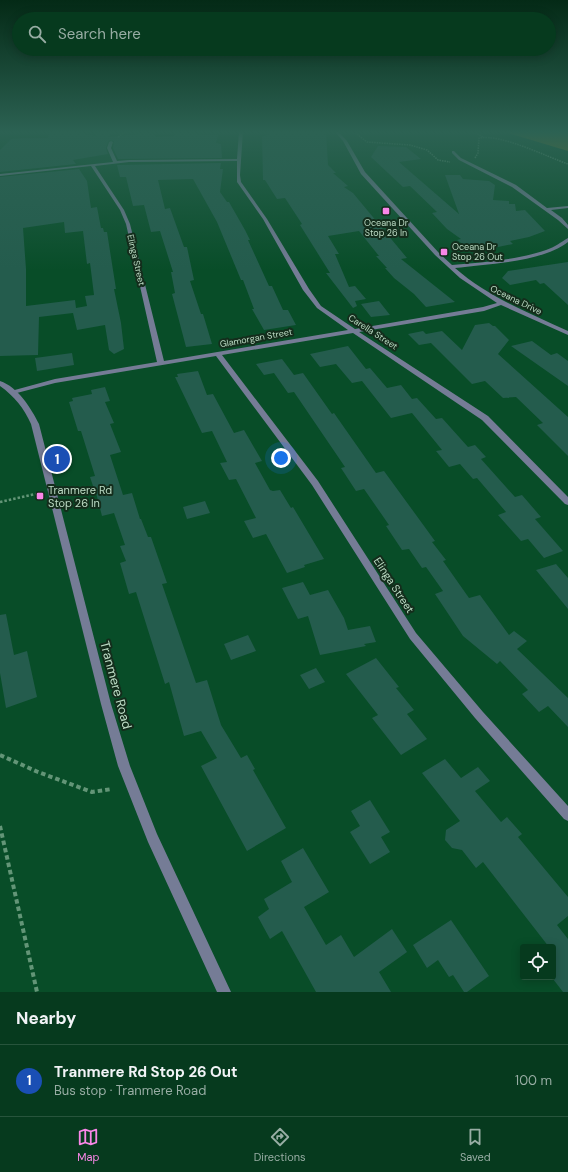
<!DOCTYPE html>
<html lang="en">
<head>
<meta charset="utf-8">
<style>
	body { margin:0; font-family:"DM Sans",sans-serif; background:#0f4127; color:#f1f3f6 }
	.controls { position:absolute; right:12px; bottom:12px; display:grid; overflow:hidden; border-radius:4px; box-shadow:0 2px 10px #0003 }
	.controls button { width:36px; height:36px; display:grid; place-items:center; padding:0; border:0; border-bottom:1px solid #27543c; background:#063a1e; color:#f1f3f6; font:20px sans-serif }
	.you { position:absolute; left:281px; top:458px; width:14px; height:14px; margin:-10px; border:3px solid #fff; border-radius:50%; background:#1a73e8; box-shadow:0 0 0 6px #1a73e833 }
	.badge { display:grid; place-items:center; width:26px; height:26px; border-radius:50%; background:#fa87e8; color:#fff; font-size:13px; font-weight:700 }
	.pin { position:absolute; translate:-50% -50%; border:2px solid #fff; box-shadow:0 1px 4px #0006 }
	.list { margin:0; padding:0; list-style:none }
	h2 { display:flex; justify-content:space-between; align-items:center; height:52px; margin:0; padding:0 16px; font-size:17px }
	h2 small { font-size:13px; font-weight:400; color:#98ada4 }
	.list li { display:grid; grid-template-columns:26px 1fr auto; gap:12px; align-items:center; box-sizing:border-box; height:72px; padding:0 16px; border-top:1px solid #27543c }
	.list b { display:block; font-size:15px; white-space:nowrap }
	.list p { margin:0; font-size:13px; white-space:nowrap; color:#98ada4 }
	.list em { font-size:13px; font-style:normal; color:#98ada4 }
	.icon { flex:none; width:22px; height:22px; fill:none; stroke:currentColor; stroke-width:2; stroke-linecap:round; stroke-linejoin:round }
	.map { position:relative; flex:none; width:568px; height:992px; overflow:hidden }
	.search { position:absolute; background:#063a1e; box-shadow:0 2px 10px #0003; left:12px; right:12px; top:12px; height:44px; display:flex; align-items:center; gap:10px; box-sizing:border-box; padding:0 14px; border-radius:22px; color:#98ada4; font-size:15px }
	.sheet { height:124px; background:#063a1e }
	nav { display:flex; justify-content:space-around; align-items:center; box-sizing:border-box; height:56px; border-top:1px solid #27543c; background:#063a1e; font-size:11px; color:#98ada4 }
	nav a { display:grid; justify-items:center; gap:2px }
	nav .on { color:#fa87e8 }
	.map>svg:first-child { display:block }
	.forest { fill:#8b741b }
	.building { fill:#245c4d; fill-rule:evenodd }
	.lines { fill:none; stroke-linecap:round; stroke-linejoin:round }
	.path-far2 { stroke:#639577; stroke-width:1.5; stroke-dasharray:1.5 1; stroke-linecap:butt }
	.path-far1 { stroke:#639577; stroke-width:2.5; stroke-dasharray:2.5 2; stroke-linecap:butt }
	.path { stroke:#639577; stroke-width:4; stroke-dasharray:4.5 3; stroke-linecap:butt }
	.minor { fill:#757c96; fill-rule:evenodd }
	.tertiary { fill:#757c96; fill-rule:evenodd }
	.poi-dot { fill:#fa87e8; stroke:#142d1c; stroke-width:1.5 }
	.labels { text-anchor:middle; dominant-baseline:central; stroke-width:4; stroke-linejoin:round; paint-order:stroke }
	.far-poi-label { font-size:9px; fill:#bcdbc4; stroke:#142d1c }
	.far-street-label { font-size:9px; fill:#bcdbc4; stroke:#142d1c }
	.poi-label { font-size:11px; fill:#bcdbc4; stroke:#142d1c; text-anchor:start }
	.street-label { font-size:11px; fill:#bcdbc4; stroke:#142d1c }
	.near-street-label { font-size:13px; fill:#bcdbc4; stroke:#142d1c }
</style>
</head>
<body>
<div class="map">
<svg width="568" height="992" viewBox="0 0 568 992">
	<rect width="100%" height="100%" fill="#084d28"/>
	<!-- forest -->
	<path class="forest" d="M501,131h67v20z"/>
	<!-- building -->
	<path class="building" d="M49,131h24l22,5 3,-5h14l-3,6 39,-4h4l4,4 18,-1 1,-3 43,2 -2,8 5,1 1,14 -104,1 -5,-11 1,-7 -4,-1 -2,2 -2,6 2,6 -35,6 3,4 -76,8v-22l11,-11 14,-1h23z
		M265,131h61l2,34 8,8h-3l15,13 -4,1 9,6 54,65 -6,1 54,43 -29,5 -12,-13 -20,-16 -9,-10h2l-11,-12h3l-20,-25 -31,5 11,18h-4l14,33 6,-1 11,13 -11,2 2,5 -4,2 -27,-35h4l-30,-48 2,-1 -17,-26 -8,1 -12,-19h-2l-1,-44 7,-1z
		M378,146l28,1 15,12 -22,3 60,52 -14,-39h15l3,4 26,2 6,4 -2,15 16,1v3h6l1,7 9,-1 20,21 -16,6 -19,4 3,3 -39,8 -17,-12 4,-1 -14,-10 -15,-16 5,-1 -27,-26 -7,1 -32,-30z
		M221,163l-1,6h3l-3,23 7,10h2l16,28 5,10h-2l21,46h3l11,24h5l8,15 -32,5 -12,-21h2l-11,-29h-2l-24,-58 -24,-43 -35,1 7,29 5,-1 14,39h3l7,33 -4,1 11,33h2l9,30 -26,3 -14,-53 3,-1 -4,-21h2l-13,-41 -9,1 -7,-27 -11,1 -7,-29h-6l-3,-12z
		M79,169l8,12 4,27 6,-1 4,21h2l1,4h3l9,57h-2l7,34 3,26 -10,5 -5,-4 -4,-25 -28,5 -4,-17 -34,4 -1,38 -38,1v-179zM64,222l1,11 18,-2 4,33 3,-1 4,32 -9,1 2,10 -11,2 -1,-8 -49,6v-37l-3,-41z
		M568,262v43l-24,-22 -4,1 -4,-4 -26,5 -8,-7 6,-7z
		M379,301l11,14 -19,2 -10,-13z
		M489,323l4,3h2l14,14 -11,14 70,63v39l-31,-31 6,-2 -27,-26 -13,1 -18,-17 -13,3 -41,-41 -12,2 -11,-11 15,-3 3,3 16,-3 20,19 13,-25z
		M532,341l19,14 6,-2 11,8v25l-57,-40z
		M348,346l18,23 4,-1 17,20 14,-3 11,14 5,-1 19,21 6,-1 26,29 7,-2 11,12 -5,2 34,38 7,-2 19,22 -6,2 28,32 -19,7 -16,-19 -7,2 -23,-26 8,-3 -29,-34 -4,1 -13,-15 -11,3 -13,-16 6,-1 -30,-37 -21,5 -29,-37 -10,2 -16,-19 -16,3 -10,-13z
		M72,353l2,12 -37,6 -2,-13z
		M282,359l12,16 9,-2 29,41 2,-1 42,60 8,-2 51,70 -3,1 14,18 -3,1 26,37 11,-3 29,40 5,-4 13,10 -10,8 51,49v29l-20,-21 -9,6 -17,-18 6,-4 -28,-29 -3,3 -34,-28 -28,-42 8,-3 -17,-24 -4,1 -13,-19 -7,1 -16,-24 3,-1 -25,-36 -8,2 -15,-23 4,-1 -51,-75 -6,1 -14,-20 -10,2 -8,-11z
		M198,371l9,24 6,-1 21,39 10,-3 18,31 -7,2 15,27 3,1 7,-1 11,18 2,-1 31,52 -20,6 1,2 -18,6 -21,-39 -13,4 -9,-17 12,-3 -20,-39 -7,1 -9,-17 7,-1 -15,-31 -10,2 -27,-56h3l-1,-3z
		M105,387l5,14 -5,1 9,21 -4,1 11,28 -11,3 13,40 9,-2 8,26h1l7,18h3l16,46 -5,1 34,99 11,-3 14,45 20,33 6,-3 8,14 -2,1 33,58 -39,23 -46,-85 16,-8 -16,-27 -17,5 -15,-54 -4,2 -29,-92 -7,2 -9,-31 6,-2 -6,-15 5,-1 -11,-32 -12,3 -7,-27h-1l-4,-12 5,-1 -14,-45h-3l-9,-29 4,-1 -1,-3 20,-4 -1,-4z
		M205,501l5,12 -23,6 -4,-12z
		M556,564l12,14v31l-32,-39z
		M303,582l7,13 18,-5 16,28 4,12 22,-4 6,16 -12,2 2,2 -46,9 -12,-39 -10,3 -16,-31z
		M6,614l8,41 13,-4 10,46 -31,11 -6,-35v-58z
		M248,635l8,16 -25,9 -7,-16z
		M376,658l23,29 -3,1 18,22 -7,4 20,25 -26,16 -29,-37 6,-3 -32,-41z
		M316,668l9,14 -16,7 -9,-14z
		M445,759l16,19 17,-11 12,14 -15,10 26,31 6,-5 15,17 -4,3 50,60v19l-11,9 11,14v53h-5l-10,-13v-32h-4l-66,-85 -7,6 -14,-18 -10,-2 -7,-8 1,-10 14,-9 -38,-48z
		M370,800l20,32 -9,5 9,15 -20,12 -20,-32 10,-6 -9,-15z
		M303,848l26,44 -25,15 22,38 15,-10 13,22 38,-28 15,23 -28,20 12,20h-75l-34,-61 -12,8 -12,-22 11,-8 -5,-10 28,-17 -11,-21z
		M451,920l38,56 -22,16h-3l-11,-17 -4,2 -11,-17 -11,8 -14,-23z"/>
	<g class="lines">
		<!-- path-far2 -->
		<path class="path-far2" d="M353,131l14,11 43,3 17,5 11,10 12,2
			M473,131l10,6
			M118,137l9,-6
			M475,158l3,-5 1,-15c23,-4 66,18 89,26"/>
		<!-- path-far1 -->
		<path class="path-far1" d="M0,502l40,-9"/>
		<!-- path -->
		<path class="path" d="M0,755l38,17 54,20 20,-3
			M0,826l37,166"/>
		<!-- minor -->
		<path class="minor" d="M239,131h4l-3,44 1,7 26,37 42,70 12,17 34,23 128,-22 14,-4 -37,-25 -25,-23 -74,-81 -18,-33 -9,-10h4l9,10 18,31 74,81 13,12c31,-3 65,-5 94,-15 9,-3 15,-8 22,-12v4c-25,20 -81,22 -113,26 33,29 74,45 113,63v4l-67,-30 -17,6 -125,21 129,84 80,81v8l-3,-1 -83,-84 -129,-87 -131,22 96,126 98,152 67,79 85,94v15l-4,-2 -89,-101 -65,-79 -98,-154 -96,-129 -161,27 -42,11 -3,-2 1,-1 44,-12 102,-17 -31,-138 -6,-14 -29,-44 -91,10v-2l113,-12 -6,-14 2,-6 2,-1 2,1 -2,6 6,13 12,-1 108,-1zM237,161v21l26,37 40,71 14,18 31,22 -184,31 -34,-137 -6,-14 -29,-44 34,-4z
			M452,151h2l7,7 55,27 31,23 21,-2v2l-17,2 11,8 6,7v4l-10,-9 -46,-33 -53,-27 -7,-7z"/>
		<!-- tertiary -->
		<path class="tertiary" d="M0,381c18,6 31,27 39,43l72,280 19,62 27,68 74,158h-14l-69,-150 -30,-76 -17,-62 -70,-280c-7,-16 -17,-28 -31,-38z"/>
	</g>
	<!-- sky -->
	<linearGradient id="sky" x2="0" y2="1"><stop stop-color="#042a16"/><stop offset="0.49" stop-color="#2c6253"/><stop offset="1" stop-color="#2c6253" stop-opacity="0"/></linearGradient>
	<rect width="568" height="270" fill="url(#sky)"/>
	<!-- markers -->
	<g class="poi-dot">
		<rect x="382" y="207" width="8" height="8" rx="2"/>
		<rect x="440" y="248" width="8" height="8" rx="2"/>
		<rect x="36" y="492" width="8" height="8" rx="2"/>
	</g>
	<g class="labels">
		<!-- far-poi labels -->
		<g class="far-poi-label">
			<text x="386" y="223">Oceana Dr<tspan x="386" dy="10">Stop 26 In</tspan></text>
			<text x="452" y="247" text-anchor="start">Oceana Dr<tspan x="452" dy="10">Stop 26 Out</tspan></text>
		</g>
		<!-- far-street labels -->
		<g class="far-street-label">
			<text transform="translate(136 260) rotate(77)">Elinga Street</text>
			<text transform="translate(516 300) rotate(26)">Oceana Drive</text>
			<text transform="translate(373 332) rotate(33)">Carella Street</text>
			<text transform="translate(256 338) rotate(-10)">Glamorgan Street</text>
		</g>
		<!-- poi labels -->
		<g class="poi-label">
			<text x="48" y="490">Tranmere Rd<tspan x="48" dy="13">Stop 26 In</tspan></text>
		</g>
		<!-- street labels -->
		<g class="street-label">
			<text transform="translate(394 585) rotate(57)">Elinga Street</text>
		</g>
		<!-- near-street labels -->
		<g class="near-street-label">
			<text transform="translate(116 685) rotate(75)">Tranmere Road</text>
		</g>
	</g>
</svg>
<div class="controls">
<button><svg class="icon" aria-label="locate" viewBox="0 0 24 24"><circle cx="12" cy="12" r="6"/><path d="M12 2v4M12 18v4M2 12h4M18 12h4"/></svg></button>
</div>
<div class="you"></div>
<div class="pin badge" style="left:57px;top:459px;background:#1a4fb4">1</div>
<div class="search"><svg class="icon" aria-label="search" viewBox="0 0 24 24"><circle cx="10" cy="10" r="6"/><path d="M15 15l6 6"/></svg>Search here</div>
</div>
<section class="sheet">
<h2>Nearby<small></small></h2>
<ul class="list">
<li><span class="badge" style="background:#1a4fb4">1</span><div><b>Tranmere Rd Stop 26 Out</b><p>Bus stop · Tranmere Road</p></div><em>100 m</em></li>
</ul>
</section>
<nav>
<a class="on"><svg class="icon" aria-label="map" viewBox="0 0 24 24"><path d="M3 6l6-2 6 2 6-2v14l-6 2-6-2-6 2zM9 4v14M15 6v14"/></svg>Map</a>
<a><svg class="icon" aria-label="directions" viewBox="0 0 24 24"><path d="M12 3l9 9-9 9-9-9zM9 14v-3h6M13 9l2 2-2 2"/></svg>Directions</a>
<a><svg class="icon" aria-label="saved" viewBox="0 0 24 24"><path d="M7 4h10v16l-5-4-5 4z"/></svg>Saved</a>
</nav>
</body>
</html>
